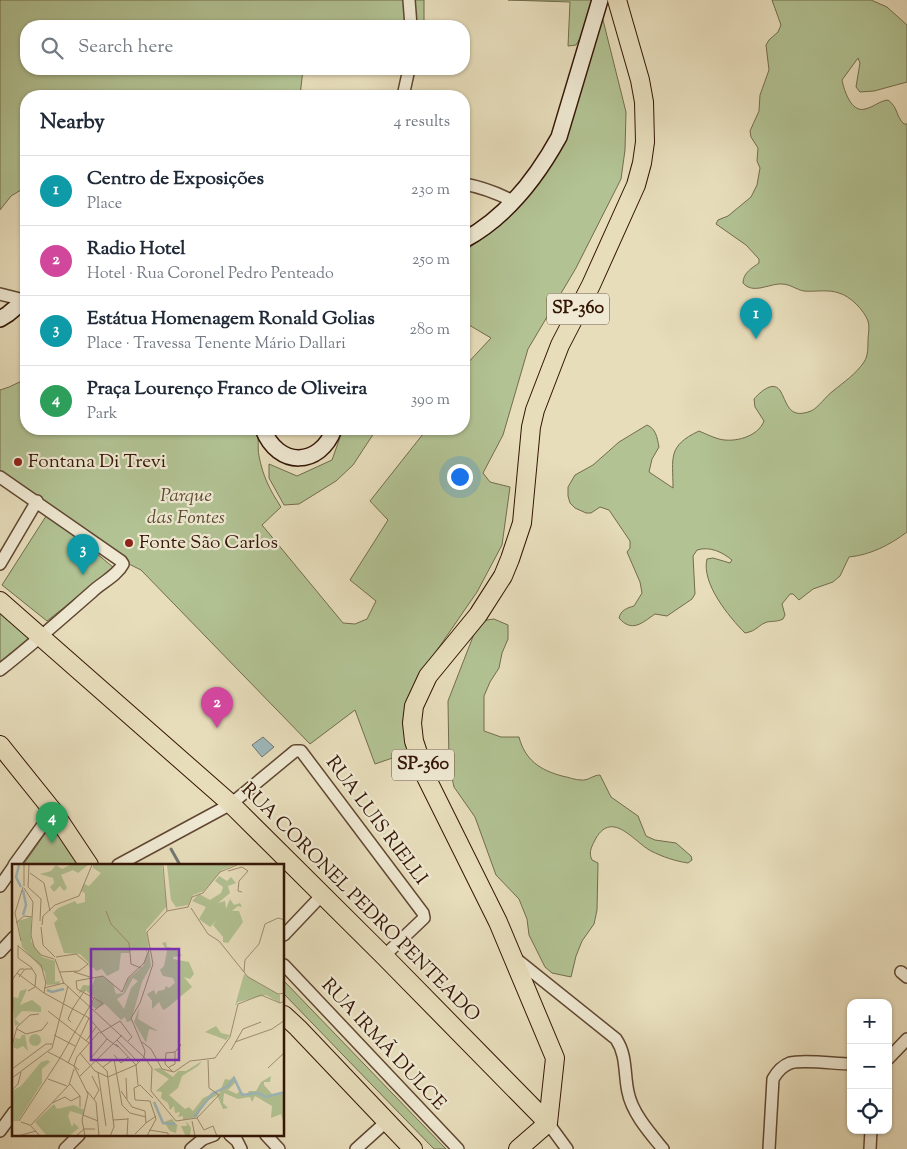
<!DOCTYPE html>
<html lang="en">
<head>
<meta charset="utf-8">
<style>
	body { margin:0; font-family:"Sorts Mill Goudy",serif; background:#f2f2f3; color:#1f2937 }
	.controls { position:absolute; right:15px; bottom:15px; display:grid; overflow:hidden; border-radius:10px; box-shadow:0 1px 4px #0004 }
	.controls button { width:45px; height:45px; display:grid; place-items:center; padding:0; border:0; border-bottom:1px solid #e0e1e3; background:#fff; color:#1f2937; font:25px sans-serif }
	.you { position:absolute; left:459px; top:476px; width:18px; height:18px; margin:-12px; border:4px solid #fff; border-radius:50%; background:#1a73e8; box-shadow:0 0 0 8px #1a73e833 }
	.badge { display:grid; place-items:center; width:32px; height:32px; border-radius:50%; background:#8f2418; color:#fff; font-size:16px; font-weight:700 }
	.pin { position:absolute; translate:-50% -41px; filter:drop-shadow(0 1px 2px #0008) }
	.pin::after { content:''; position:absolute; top:26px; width:18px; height:15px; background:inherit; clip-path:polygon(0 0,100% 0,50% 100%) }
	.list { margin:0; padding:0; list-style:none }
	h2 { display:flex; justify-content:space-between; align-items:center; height:65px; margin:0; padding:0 20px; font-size:21px }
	h2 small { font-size:16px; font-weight:400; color:#747a83 }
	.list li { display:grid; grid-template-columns:32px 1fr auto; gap:15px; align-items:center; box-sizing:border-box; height:70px; padding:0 20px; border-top:1px solid #e0e1e3 }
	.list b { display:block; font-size:19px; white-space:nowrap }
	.list p { margin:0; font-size:16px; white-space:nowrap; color:#747a83 }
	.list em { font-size:16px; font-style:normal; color:#747a83 }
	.icon { flex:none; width:28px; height:28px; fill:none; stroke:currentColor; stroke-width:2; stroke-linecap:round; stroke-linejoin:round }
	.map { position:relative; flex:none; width:907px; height:1149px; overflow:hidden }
	.search { position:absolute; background:#fff; box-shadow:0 1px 4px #0004; left:20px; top:20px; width:450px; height:55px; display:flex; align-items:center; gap:12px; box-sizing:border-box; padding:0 18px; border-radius:20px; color:#747a83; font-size:19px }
	.panel { position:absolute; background:#fff; box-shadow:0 1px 4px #0004; left:20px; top:90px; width:450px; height:345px; border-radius:20px }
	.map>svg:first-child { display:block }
	.green { fill:#b2c293; stroke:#736c4c }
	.water { fill:#9db8bc; stroke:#737773 }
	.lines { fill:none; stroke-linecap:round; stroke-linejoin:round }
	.stream { stroke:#737773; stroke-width:3 }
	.street-casing { stroke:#614732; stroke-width:14 }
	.secondary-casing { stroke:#341505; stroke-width:18 }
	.primary-casing { stroke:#341505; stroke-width:20 }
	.street { stroke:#efe9d3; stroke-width:11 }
	.secondary { stroke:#efe9d3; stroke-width:15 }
	.primary { stroke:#e7ddbb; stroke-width:18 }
	.poi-dot { fill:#8f2418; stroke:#efe9d3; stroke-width:2 }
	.labels { text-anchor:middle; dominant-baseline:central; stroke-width:4.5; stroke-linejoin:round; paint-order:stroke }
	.shield { fill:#efe9d3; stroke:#6c5543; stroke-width:1 }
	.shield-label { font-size:18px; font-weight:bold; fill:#341505 }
	.poi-label { font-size:19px; fill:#341505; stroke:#efe9d3; text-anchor:start }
	.park-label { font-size:19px; font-style:italic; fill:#5a4930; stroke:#efe9d3 }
	.street-label { font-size:19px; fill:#341505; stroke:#efe9d3 }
	.inset-river { fill:none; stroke:#9db8bc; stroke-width:2.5 }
	.inset-road { fill:none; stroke:#9f8d72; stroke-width:1 }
	.view { fill:#7b2cbf; fill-opacity:0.15; stroke:#7b2cbf; stroke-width:2.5 }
	.inset-edge { fill:none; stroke:#341505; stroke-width:2.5 }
</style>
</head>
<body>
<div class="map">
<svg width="907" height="1149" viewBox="0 0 907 1149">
	<rect width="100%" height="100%" fill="#e7ddbb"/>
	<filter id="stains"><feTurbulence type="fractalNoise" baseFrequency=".004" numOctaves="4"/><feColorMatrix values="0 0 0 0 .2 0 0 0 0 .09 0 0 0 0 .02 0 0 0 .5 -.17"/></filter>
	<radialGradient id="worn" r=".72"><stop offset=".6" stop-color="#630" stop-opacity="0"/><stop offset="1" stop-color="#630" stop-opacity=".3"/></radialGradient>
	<!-- green -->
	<path class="green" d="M0,0h424v26h-398v43h277l-3,27h2h-276v95l-2,-3 -13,8 -11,14z
		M508,0h88l-7,23 -13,22 -8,1 2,-44z
		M772,0h99l16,7 20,18v57l-33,9 -14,1 -4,-5 4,-24 -2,-5 -16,22c2,10 9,33 23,29 9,-2 14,-8 23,-9 10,7 8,17 16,24h3v408c-17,13 -37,23 -58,25l-9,19 -7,6 -20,7 -14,11 -6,-6h-3l-8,10 3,11 -2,4c-6,3 -11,2 -16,3 -9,3 -10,9 -22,11 -16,-16 -44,-50 -38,-74l6,-1 17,5 2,-3c-10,-8 -22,-14 -35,-10l-4,6 2,38 -3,5 -25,17 -12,-2c-13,9 -23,19 -36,4 2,-8 8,-10 15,-12l8,-13 -2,-11 -13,-30 3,-4v-7l-21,-31 -9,-3 -9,6h-5l-11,-5 -5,-5 -2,-7v-9l7,-12 18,-10 26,-23 28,-17c9,4 10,12 12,22l-7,12 -3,13 24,16c0,-30 -6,-42 26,-57 7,3 13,6 20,8 15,4 39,-2 45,-18l-9,-14 -1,-8c6,-7 20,-20 27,-7 7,14 9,27 30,19 7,-3 15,-15 22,-20 11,-9 23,-17 31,-29 4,-6 4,-14 4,-22 0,-5 2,-13 0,-19 -4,-11 -18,-25 -29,-28 -11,-4 -24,-1 -35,-2 -7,-1 -14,-7 -22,-7 -12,-1 -29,11 -39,-1 0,-10 9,-15 16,-20v-4l-13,-14 -30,-21 2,-4 10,-4 23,-19 6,-12 3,-17 -3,-7 1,-13 -7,-11 -1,-6 9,-20 1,-16 9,-25 -3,-25 3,-5 9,-8 3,-7z
		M601,12l25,100 -1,38 -4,29 -45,89 -48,81 -25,86 -20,38 7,9 20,5 -8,58 -25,47 -62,90 -5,21v49l-35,12 -20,-54 -45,34 -169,-174 -14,-7 -127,-89v-84l9,-3 17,-8v50h230c4,10 1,17 3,27 4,21 11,34 22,51l-19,18 81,98 12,1 12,-5 9,-18 -26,-21 38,-60 -18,-19 57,-72h37v-62l27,-29 -27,-16v-70l35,-27 38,-40 19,-29z
		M343,429h33l-2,4 -21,32 -17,16 -37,23 -15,1 -15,-27v-14l28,12 35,-16z
		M48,513l66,55 -67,53 -45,-36z
		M0,609l35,30 -35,27z
		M494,619l14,6v14l-6,14 -3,15 -9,14 -6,14v35l17,6h18c6,23 21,33 43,39 6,1 13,4 19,4 7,1 12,-5 19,-5l11,22 27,19 8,20 9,4 21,3 15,13 1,4 -4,3c-13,-2 -25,-6 -37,-12 -17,-9 -38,-41 -55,-13 -4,8 -8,14 -4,22l6,3 -1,47 -3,14 -12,17 -6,15 -5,21 -19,-4 -7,-6 -16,-32 -2,-16 -8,-20 -23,-24 -21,-58 -21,-30 -5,-23 -1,-63 31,-80z
		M51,825l29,36 -5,4h-52z
		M284,981l162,168h-12l-150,-155z"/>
	<!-- water -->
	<path class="water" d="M263,737l11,10 -12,10 -10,-12z"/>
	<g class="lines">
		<!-- stream -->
		<path class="stream" d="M171,849l9,16"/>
		<!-- street casing -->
		<g class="street-casing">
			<path id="street" d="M409,0l2,26
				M403,96l6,-27
				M464,184c18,3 33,9 49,17
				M0,294l24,6
				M0,477l121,84 2,3c-6,12 -22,19 -31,28 -31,27 -60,53 -92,78
				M0,564l37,-63
				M14,865l39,-54
				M118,865l113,-61 64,-53h6l122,162 1,5 -40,38
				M0,886l14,-20
				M284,935l38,-40
				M0,952l14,-15
				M515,958l101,81c11,16 8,35 12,53 4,21 22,41 35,57
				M284,965l174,184
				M901,972l6,5
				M888,1059l19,-20
				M548,1123l19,26
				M0,1131l14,-19
				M230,1135l7,6 4,8
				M266,1135l13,14
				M65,1149l14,-14
				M191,1149l12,-10 11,-4
				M356,1149l31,-28
				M769,1149l4,-70c4,-7 9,-13 17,-16 13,-4 46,1 61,1
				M870,1149l1,-19"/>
		</g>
		<!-- secondary casing -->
		<g class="secondary-casing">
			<path id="secondary" d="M464,240c41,-22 73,-63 95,-103l41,-137
				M0,319l8,-5 18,-15
				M263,429c15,39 57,38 71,0"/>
		</g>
		<!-- primary casing -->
		<g class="primary-casing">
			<path id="primary" d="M0,601l231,203 153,152 164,167
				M0,745l53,66 36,54
				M284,1015l14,13 115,121
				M548,1123l7,-65 -57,-136 -72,-145 -12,-36 -2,-18 2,-17 14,-30 50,-61 25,-39 7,-17 12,-36 9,-96 4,-17 25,-65 31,-60 45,-100 6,-22 3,-21 -1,-40 -4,-22 -23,-80
				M518,1149l30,-26"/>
		</g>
		<!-- street -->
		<use href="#street" class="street"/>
		<!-- secondary -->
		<use href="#secondary" class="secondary"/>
		<!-- primary -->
		<use href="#primary" class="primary"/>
	</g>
	<!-- markers -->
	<g class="poi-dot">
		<circle cx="18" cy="462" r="5"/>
		<circle cx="129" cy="543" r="5"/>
	</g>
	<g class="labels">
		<!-- shield labels -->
		<g class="shield">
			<rect x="547" y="293.5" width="62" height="31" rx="4"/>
			<rect x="392" y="749.5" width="62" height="31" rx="4"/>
		</g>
		<g class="shield-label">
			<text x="578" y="309">SP-360</text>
			<text x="423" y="765">SP-360</text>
		</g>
		<!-- poi labels -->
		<g class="poi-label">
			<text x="28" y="462">Fontana Di Trevi</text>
			<text x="139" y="543">Fonte São Carlos</text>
		</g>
		<!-- park labels -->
		<g class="park-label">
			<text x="186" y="496">Parque<tspan x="186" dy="22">das Fontes</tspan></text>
		</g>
		<!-- street labels -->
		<g class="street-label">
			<text transform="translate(376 821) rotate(53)">RUA LUIS RIELLI</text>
			<text transform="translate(360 903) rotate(45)">RUA CORONEL PEDRO PENTEADO</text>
			<text transform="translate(383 1045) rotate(47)">RUA IRMÃ DULCE</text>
		</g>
	</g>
	<!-- overview -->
	<g transform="translate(12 864)">
		<rect width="272" height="272" fill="#e7ddbb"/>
		<path d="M44,1l6,4 8,-4h18l-10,8 -5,-3 -12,5 6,13 -3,3 -4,-5 -6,6 -4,-5 4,-4 -1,-5 -13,-4 11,-3zM81,1h69l5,41 -21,24 3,15 -3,8v-4l-14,-1 -3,5h-8l-2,17 -12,6 -5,-7 -6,2 -3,-4 -3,3 -2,-8 -8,-8 -16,-1 -10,-30 4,-4 -5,-6 5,-5 17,-7 2,3 8,-2v-9l-4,-2 3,-7 5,2 12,-13 -8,-5zM155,1h68l-13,5 -18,21 -11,4 -5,10 -12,2 -5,-7zM207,12l8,5 4,-4 5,6 -8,3 2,7 -12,10 7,-2 1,8 4,-10 4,6 6,-2 2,4 -4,-1 -6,5h7l4,11 -15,21 -5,-1v-5l-10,-12 4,-5 -7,7 -11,-8 7,-12 -14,-6 7,-7 11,6 11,-7 2,-6 -8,-6zM19,53v24l11,16 13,4v21l5,-1 -1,3 -12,1 -2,-13 -23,-25 -4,-26zM154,78l1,5 10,2 5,7 -8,1v-2l-1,4 16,3 5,12 -4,5 -6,-2 8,10 -25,21 -4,2 -4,-8 -7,7v-8l-5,-7 7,-4 2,5 2,-4 6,-1 2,-4 3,2 6,-5 -2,-5 -10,-2 -3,-6 4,-4 3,-15 -5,-8zM137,86l2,16 -9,16 -11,39 -4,1 -2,-5 -4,3 -16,-16 -9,5 -5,-4 5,-7 -11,-8 -7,4 5,-9 9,1 3,-8 7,-2 11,8 3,10 7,-1 5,-14 15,-13zM121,114l5,3 -7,7 -7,21 -7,-10 8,-6zM232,110l36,21v8l-14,-8 -28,7 -3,4zM15,125l-7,16 12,-5 9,7v5l-19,-1 -7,8 5,5 -5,2 -3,-29 6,1 2,-7zM127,144l-1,11 20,12 -9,-2 -3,14 -12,-21zM204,162l5,7 9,2 -4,5 -21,-8zM17 176a6 6 0 1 1 12 0a6 6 0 1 1-12 0ZM10,171h3l3,16 -5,-5 -6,3 -4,-2 2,-9 5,1zM36,196l2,2 -8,7v14l-24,38h-6v-30l9,-5 20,-24zM190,197l-4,5 -16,10 -4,12 -9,7 16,14 4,-2 4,4 10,-13 13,-6 3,2 6,-15 5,1 4,-4 2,6 -8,8 9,4 3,-4 6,6 3,-5h7l5,-9 10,-6 -1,6h-6v3l8,9 12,-2v33l-3,-11 -10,4 1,-12 -17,-10 -3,6 -2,-5 -12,2 -14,-6 -1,10 5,5 -5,1 -6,-14 -13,8 -7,14 -14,3v-4l-5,1 2,-5 -5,1 -1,-7 -4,4 -2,-7 -7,-5 1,-6 -6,-1 13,-12 -16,-10 7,-1 13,9 5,-6h8zM42,240l3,5 17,-4 10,5 -1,5 -13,-4 -2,5 4,11 2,-4 5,5 -10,8h-22l-12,-14zM160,255l6,7h9l-1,-5 5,7 -1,7h-5l-4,-9h-4l-1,7 -6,-2 -6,-9z" fill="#b2c293" fill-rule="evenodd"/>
		<path class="inset-river" d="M7,1l-3,12 5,10M11,26l3,15 -3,10M35,126l5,2 12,-3M142,238l9,21 12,1M182,253l18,-23 16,-8 6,-8 8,17 16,-2 8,4 19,-5"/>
		<path class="inset-road" d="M12,1v21M17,1l-1,22 13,12 -1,22M151,1l4,46M216,7l14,-4 6,4 -9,10 -1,10 4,1M18,9l14,10 6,28M12,24l9,14 -2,33 3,12 7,8 13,4M176,43l4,-10 11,-4 17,-21 17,-7M179,44l17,26 11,7 29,36 30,17 7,-1M94,47l5,13 18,19 2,21 10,4M4,59l8,-7 8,1M30,61l1,-9 12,-11 24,-9 13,-31M29,63l2,18 12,12M9,77l-6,-28 8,-26M6,81v13l13,9 5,8 -1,12 -7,4M6,82l23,19 5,18M44,93l20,-3 12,10 -9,7 -19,1M43,95l9,25M62,108l19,6M232,108l1,-12 14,-16 6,-20 13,-6 7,2M5,109l27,20M7,113l6,-8h7M0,116l8,-11h4M34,118l-2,11 45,25 18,21 11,8M32,124l20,-5 80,74M83,146l8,-7 -26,-14 -1,-8 27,-5 19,16 6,-14 16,-15 6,-16M36,147l41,32M72,152l11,-19M72,152l-24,42 14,8 14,28 -6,26 3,16M59,158l-3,-3 5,-11 12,-18M5,165l9,5 16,-4 6,-8M88,169l20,-12 12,16 -4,4M42,171l21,11M105,176l21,22M74,177l10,-14M130,178l9,7 11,20 12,3 16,-11 25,-3 15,-21 8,-33 23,-9 19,8 5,-2M223,178l37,-13 13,-9M104,180l20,21 8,-8M0,182l5,-19 13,-12 9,-1M219,186l12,-21 18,-7M68,189l15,18 13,6M102,191l7,8 7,-6M132,193l8,11 -1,23 25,30M132,193l1,-6 -14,-33 9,-15 13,-39 -6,-32 20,-21 21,-4M79,194l16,-19M84,197l11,10 7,56 -4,9M56,199l21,-45M91,203l11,-8 8,46 8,8 16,4M157,203l6,-3v-12l6,-7 -3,-2M256,204l17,-16M0,205l34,-25h6M67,206l-5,-4 3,-9 22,-25M86,208l8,54M161,208l-8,-8 1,-11 9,-1M80,212l7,14 -5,9M67,213l43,-42M96,213l28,-12 2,20M0,214l40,-30 16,-62M114,214l1,21M36,215l19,7M58,220l10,12v11M128,221l-6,3 1,12 15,1M128,221l13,13M0,226l6,-6 3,-12M75,227l9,11 3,34M109,227l11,16 13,4 1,12 10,-7M40,239l13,-6 6,4 9,-5M71,251l15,6M185,254l22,-23 -10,-7 -1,-28M185,254l7,12 9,-4 4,10M101,256l15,-1M7,257l41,-63 -12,-6M164,257l21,-3M180,257l3,15M9,258l9,3 10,11M18,262l39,-41 5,-16M137,266l19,3v3M123,270l11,-11M6,272l18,-5M64,272l8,-7h11M115,272l1,-18M135,272l9,-17 -6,-18"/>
		<path class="view" d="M79,85h88v111h-88z"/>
		<rect width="272" height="272" class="inset-edge"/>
	</g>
	<rect width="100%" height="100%" filter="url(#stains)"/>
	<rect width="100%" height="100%" fill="url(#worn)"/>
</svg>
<div class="controls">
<button>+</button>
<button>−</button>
<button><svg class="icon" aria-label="locate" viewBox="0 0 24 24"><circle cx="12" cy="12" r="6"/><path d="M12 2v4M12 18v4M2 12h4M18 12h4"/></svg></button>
</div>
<div class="you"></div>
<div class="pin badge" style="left:756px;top:339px;background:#0f9aa8">1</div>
<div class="pin badge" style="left:217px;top:728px;background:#d1479c">2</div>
<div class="pin badge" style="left:83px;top:575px;background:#0f9aa8">3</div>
<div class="pin badge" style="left:52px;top:843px;background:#2e9e5b">4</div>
<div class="search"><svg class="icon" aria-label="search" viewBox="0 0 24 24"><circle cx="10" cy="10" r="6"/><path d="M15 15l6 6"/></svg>Search here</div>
<section class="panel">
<h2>Nearby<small>4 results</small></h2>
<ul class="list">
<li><span class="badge" style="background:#0f9aa8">1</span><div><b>Centro de Exposições</b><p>Place</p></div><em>230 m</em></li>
<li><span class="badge" style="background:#d1479c">2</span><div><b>Radio Hotel</b><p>Hotel · Rua Coronel Pedro Penteado</p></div><em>250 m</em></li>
<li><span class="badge" style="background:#0f9aa8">3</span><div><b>Estátua Homenagem Ronald Golias</b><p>Place · Travessa Tenente Mário Dallari</p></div><em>280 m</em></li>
<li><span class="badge" style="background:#2e9e5b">4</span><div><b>Praça Lourenço Franco de Oliveira</b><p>Park</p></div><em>390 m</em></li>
</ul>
</section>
</div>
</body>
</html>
